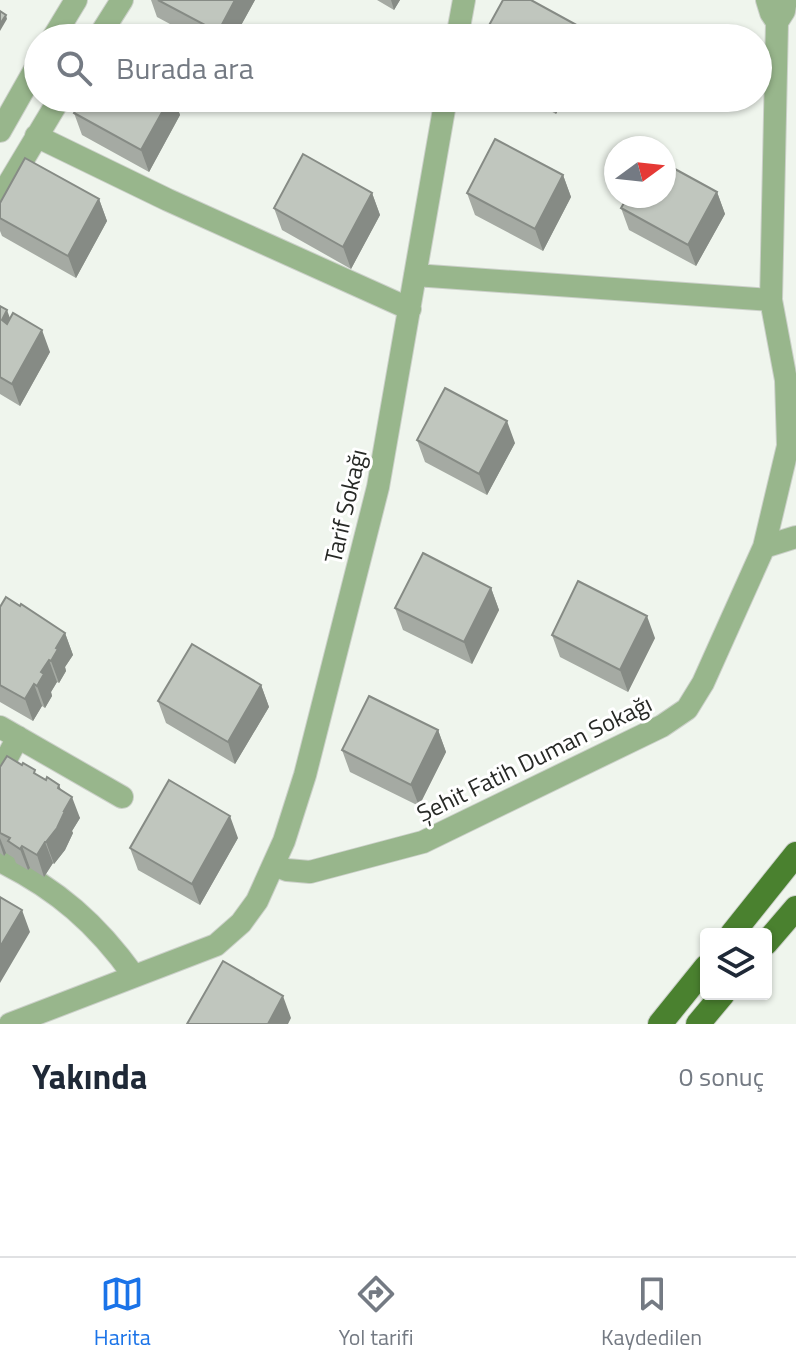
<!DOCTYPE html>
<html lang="tr">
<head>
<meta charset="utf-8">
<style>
	body { margin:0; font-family:"Titillium Web",sans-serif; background:#f2f2f3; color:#1f2937 }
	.controls { position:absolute; right:24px; bottom:24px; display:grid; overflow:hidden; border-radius:8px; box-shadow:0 2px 6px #0004 }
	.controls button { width:72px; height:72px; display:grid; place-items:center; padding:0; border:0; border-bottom:2px solid #e0e1e3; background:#fff; color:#1f2937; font:40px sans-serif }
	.compass { position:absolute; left:604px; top:136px; width:72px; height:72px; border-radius:50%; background:#fff; box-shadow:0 2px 6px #0004; rotate:75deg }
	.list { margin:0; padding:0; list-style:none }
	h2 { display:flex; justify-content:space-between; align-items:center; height:104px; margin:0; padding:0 32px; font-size:34px }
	h2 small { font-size:26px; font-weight:400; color:#747a83 }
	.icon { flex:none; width:44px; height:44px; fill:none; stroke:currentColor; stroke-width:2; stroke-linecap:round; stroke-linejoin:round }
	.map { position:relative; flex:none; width:796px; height:1024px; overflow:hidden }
	.search { position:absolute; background:#fff; box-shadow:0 2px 6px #0004; left:24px; right:24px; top:24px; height:88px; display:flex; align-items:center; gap:20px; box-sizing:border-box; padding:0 28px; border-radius:44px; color:#747a83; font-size:30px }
	.sheet { height:232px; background:#fff }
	nav { display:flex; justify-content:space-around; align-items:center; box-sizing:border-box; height:112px; border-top:2px solid #e0e1e3; background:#fff; font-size:22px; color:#747a83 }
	nav a { display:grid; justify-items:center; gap:4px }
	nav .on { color:#1a73e8 }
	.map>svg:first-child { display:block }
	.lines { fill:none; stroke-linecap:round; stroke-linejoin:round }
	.minor-casing { stroke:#cbd0c9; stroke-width:24 }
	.major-casing { stroke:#cbd0c9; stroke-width:26 }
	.minor { stroke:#98b68c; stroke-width:22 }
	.major { stroke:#4a812f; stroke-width:24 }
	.wall { fill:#a5aaa3 }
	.shaded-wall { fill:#868b85 }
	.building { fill:#c0c6be; stroke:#868b85; stroke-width:2 }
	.labels { text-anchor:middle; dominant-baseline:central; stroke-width:6; stroke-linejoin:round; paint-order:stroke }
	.street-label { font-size:24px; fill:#272926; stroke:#fff }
</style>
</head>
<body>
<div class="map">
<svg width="796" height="1024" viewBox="0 0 796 1024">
	<rect width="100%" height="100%" fill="#eff5ed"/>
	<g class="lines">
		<!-- minor casing -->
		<g class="minor-casing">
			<path id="minor" d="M777,22l7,-11 2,-11
				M53,38l23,-38
				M98,38l24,-38
				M457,38l7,-38
				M0,131l38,-67
				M36,136l132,64 242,109
				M0,198l60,-100
				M415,275l356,25
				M764,547l32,-10
				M0,727l122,70
				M0,771l18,-34
				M0,861c57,28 97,63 134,115
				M274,865l13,5 23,2 113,-30 239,-116 25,-17 16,-26 61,-136 24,-101 -2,-66 -15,-80 6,-278 -6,-9 -4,-13
				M10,1024l206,-79 25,-22 16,-22 27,-60 21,-66 73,-288 68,-389"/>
		</g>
		<!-- major casing -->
		<g class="major-casing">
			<path id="major" d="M732,934l64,-80
				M766,943l30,-35
				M660,1024l46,-57
				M698,1024l25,-30"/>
		</g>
		<!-- minor -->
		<use href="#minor" class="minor"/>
		<!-- major -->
		<use href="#major" class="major"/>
	</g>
	<!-- wall -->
	<path class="wall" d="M151,0h104l-21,38h-38l-39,-21z
		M377,0h23l-6,10z
		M82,98h92l6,17 -31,57 -67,-37 -8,-22z
		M527,98h37l-8,16z
		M563,175l8,22 -28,54 -68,-36 -8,-22z
		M717,192l8,22 -29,52 -67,-36 -8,-22z
		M372,193l8,22 -29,54 -69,-39 -8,-22z
		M99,199l8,22 -31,57 -74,-42 -2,-5v-28z
		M0,306l10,12 40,34 -30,54 -20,-12z
		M417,440l98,3 -28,52 -62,-33z
		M491,588l8,22 -27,54 -69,-34 -8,-22z
		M0,607l65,26 8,22 -8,12 1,4 -7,12 -2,-1 -6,10 1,4 -7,12 -3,-2 -9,15 -33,-19z
		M552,635l103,3 -27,54 -68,-35z
		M261,685l8,22 -34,57 -69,-41 -8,-22z
		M438,730l8,22 -27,54 -69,-34 -8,-22z
		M0,767l37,8 24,15 19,28 -8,13 1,2 -8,17 -11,14 -1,-1 -9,14 -14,-9 -2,2 -12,-7 -2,-5 -8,-5 -2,3 -4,-3z
		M238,838l-38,67 -62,-35 -8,-22z"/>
	<!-- shaded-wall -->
	<path class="shaded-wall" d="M235,0h20l-21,38h-14l-2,-6z
		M391,0h9l-6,10z
		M6,15l1,4 -7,12v-7z
		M582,28l4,10h-9z
		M170,98h4l6,17 -31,57 -8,-22z
		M550,98h14l-8,16z
		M563,175l8,22 -28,54 -8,-22z
		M717,192l8,22 -29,52 -8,-21z
		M372,193l8,22 -29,54 -8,-22z
		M99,199l8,22 -31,57 -8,-22z
		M7,310l8,22 -13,-12z
		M42,330l8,22 -30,54 -8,-22z
		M507,421l8,22 -28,52 -8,-21z
		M491,588l8,22 -27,54 -8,-22z
		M647,616l8,22 -27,54 -8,-22z
		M65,633l8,22 -8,12 1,4 -7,12 -8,-22 5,-13z
		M49,660l8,22 -6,10 1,4 -7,12 -8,-22 4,-14z
		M34,684l8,22 -9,15 -8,-22z
		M261,685l8,22 -34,57 -7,-22z
		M438,730l8,22 -27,54 -8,-21z
		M59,785l8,21 5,-9 8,21 -8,13 1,2 -8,17 -11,14 -8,-22z
		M230,816l8,22 -38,67 -8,-21z
		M0,838l6,15 -2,3 -4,-12z
		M45,842l8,21 -9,14 -7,-22z
		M22,846l8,22 -2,2 -8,-21z
		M22,910l8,22 -30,51v-36z
		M283,996l8,22 -3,6h-20z"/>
	<!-- building -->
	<path class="building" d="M158,0h77l-17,32z
		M503,0h28l51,28 -5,10h-95z
		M0,11l6,4 -6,9z
		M82,98h88l-29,52 -67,-37z
		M495,139l68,36 -28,54 -68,-36z
		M303,154l69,39 -29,54 -69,-39z
		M25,158l74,41 -31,57 -68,-38v-15z
		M664,163l53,29 -29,53 -67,-37 7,-12h36z
		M0,306l7,4 -5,10 5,4 6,-11 29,17 -30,54 -12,-7z
		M445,388l62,33 -28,53 -62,-34z
		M423,553l68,35 -27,54 -69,-34z
		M578,581l69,35 -27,54 -68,-35z
		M6,597l14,9 1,-2 44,29 -9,15 2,1 -7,12 -2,-1 -8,12 3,2 -7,12 -3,-2 -9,15 -25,-14v-78z
		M192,644l69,41 -33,57 -70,-41z
		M369,696l69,34 -27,55 -69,-35z
		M7,756l15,9 1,-2 12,7 -1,3 12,7 1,-3 12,8 -1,3 14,9 -8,14h1l-8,17 -11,14h-1l-8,13 -15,-9 -2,3 -12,-8 2,-3 -10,-5v-66z
		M169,780l61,36 -38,68 -62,-36z
		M0,897l22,13 -22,37z
		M223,961l60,35 -15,28h-81z"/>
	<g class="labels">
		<!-- street labels -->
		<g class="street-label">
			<text transform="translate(345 506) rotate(-77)">Tarif Sokağı</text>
			<text transform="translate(534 758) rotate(-26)">Şehit Fatih Duman Sokağı</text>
		</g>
	</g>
</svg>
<div class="controls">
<button><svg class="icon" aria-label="layers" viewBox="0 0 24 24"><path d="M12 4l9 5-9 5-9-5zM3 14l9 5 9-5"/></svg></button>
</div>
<svg class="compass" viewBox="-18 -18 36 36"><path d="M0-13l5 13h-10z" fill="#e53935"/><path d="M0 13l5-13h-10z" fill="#747a83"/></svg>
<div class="search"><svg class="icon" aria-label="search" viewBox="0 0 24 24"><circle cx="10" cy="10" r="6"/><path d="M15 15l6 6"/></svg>Burada ara</div>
</div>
<section class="sheet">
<h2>Yakında<small>0 sonuç</small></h2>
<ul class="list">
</ul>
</section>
<nav>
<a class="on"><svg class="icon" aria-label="map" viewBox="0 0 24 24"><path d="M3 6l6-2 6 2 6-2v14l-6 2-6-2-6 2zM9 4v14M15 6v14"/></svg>Harita</a>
<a><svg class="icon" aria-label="directions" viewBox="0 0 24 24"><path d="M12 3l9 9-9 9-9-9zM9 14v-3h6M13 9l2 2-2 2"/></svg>Yol tarifi</a>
<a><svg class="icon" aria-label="saved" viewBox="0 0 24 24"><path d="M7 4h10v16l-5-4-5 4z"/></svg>Kaydedilen</a>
</nav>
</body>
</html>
